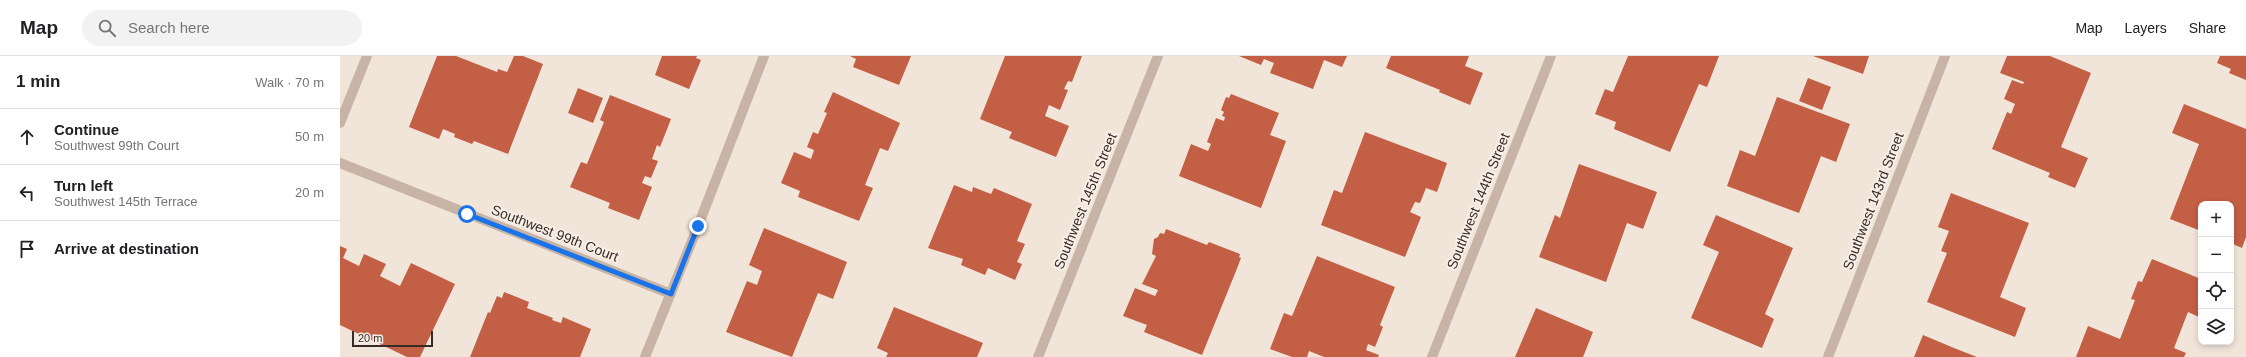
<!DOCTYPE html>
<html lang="en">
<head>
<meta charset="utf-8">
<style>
	body { margin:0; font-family:Helvetica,sans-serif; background:#f2f2f2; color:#202124 }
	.controls { position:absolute; right:12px; bottom:12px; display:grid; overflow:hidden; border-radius:8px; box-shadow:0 2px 6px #0003 }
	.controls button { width:36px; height:36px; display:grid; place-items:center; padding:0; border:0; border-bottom:1px solid #e0e0e0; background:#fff; color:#202124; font:20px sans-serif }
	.scale { position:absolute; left:12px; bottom:10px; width:81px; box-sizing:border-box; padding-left:4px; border:2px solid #352b27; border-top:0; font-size:11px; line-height:14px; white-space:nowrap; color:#352b27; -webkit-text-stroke:3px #f9efe6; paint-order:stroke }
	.stop { position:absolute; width:12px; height:12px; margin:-9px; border:3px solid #1a73e8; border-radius:50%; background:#fff }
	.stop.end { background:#1a73e8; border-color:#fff; box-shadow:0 1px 4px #0008 }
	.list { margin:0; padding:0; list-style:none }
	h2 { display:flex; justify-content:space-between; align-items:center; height:52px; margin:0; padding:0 16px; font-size:17px }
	h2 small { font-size:13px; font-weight:400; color:#757577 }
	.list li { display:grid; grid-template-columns:26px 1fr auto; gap:12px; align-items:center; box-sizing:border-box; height:56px; padding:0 16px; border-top:1px solid #e0e0e0 }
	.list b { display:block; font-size:15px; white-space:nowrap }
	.list p { margin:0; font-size:13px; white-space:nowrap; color:#757577 }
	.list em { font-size:13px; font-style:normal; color:#757577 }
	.icon { flex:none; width:22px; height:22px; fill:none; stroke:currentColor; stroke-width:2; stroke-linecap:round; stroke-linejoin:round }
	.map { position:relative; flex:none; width:1906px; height:301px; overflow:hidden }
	header { display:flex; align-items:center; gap:24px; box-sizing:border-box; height:56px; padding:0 20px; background:#fff; border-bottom:1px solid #e0e0e0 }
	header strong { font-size:19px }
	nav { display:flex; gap:22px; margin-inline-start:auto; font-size:14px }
	.search { width:280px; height:36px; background:#f2f2f2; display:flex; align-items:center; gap:10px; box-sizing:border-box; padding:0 14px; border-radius:22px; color:#757577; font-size:15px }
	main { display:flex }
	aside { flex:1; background:#fff }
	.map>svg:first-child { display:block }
	.building { fill:#c35f45 }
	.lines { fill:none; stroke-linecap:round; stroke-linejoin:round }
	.minor { stroke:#c8b4a6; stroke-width:10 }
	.route { stroke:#1a73e8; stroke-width:5 }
	.labels { text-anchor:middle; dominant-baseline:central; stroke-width:4; stroke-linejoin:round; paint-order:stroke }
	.street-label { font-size:14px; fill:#352b27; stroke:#f9efe6 }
</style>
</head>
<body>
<header>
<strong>Map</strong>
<div class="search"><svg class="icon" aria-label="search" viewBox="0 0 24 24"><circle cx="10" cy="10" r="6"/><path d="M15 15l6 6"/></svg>Search here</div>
<nav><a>Map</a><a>Layers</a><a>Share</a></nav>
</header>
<main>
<aside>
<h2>1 min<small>Walk · 70 m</small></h2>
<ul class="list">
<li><svg class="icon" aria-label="ahead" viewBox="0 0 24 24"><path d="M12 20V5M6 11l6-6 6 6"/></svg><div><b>Continue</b><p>Southwest 99th Court</p></div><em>50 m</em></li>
<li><svg class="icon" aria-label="left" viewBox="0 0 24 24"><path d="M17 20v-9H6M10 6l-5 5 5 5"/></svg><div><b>Turn left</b><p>Southwest 145th Terrace</p></div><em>20 m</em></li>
<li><svg class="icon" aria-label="arrive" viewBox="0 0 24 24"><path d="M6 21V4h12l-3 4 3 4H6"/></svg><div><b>Arrive at destination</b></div></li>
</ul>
</aside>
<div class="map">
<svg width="1906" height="301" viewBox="0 0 1906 301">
	<rect width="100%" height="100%" fill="#f1e5da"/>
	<!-- building -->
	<path class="building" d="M97,0h19l41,16 1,-3 9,3 7,-16h9l20,8 -35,90 -34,-13 -2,3 -18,-7 1,-3 -12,-5 -4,10 -30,-12z
		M322,0h35l-1,2 5,2 -12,29 -34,-14z
		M510,0h61l-12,29 -46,-18 3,-8z
		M665,0h77l-10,26 -4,-1 -4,8 4,1 -8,20 -11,-5 -4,11 24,10 -13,31 -47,-19 3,-6 -32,-13z
		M899,0h108l-5,11 -18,-7 -11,29 -43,-16 4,-10 -10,-4 -3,6z
		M1051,0h78l-4,10 18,7 -13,32 -31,-13 1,-2 -54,-22z
		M1288,0h91l-12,31 -8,-3 -29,68 -56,-23 2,-7 -21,-8 10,-25 8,3z
		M1473,0h56l-6,18z
		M1667,0h43l41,17 -30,74 27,11 -13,30 -27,-11 2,-4 -58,-24 15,-37 4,2 4,-10 -11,-5 8,-19 11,4 1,-2 -24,-9z
		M1880,0h26v24l-17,-7 2,-4 -14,-6z
		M1468,22l23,9 -9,23 -23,-9z
		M238,32l25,10 -10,25 -25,-10z
		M493,36l67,31 -12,28 -8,-3 -8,20 -7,17 8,3 -14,33 -61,-24 2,-6 -19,-8 13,-31 17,7 3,-9 -7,-3 6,-15 5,2 9,-21 -3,-1z
		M891,38l48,19 -9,22 16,6 -25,67 -82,-32 12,-32 17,7 3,-7 -4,-2 9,-24 8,3 1,-4 -3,-1 2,-4 -3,-2 5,-13 3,1z
		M270,39l61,24 -11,28 -3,-2 -5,14 6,2 -7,17 -6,-2 -3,7 10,4 -13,33 -31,-12 2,-5 -40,-16 11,-25 6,2 17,-42 -4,-2z
		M1437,41l73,27 -14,38 -15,-6 -22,57 -72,-27 13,-36 15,6z
		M1844,48l62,25v108l-4,11 -9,-4 -2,5v-45h-30v27l-31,-12 29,-75 -27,-11z
		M1025,76l82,31 -10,29 -11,-4 -6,15 -5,-1 -5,10 11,5 -16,40 -84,-32 13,-35 8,3z
		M1239,108l78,28 -14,37 -16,-6 -21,59 -67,-25 16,-42 5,3z
		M614,129l18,7 1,-5 18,7 3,-6 38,16 -15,37 8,3 -8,18 5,2 -7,16 -27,-12 -3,7 -24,-10 2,-6 -35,-11z
		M1611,137l78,30 -29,74 26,11 -11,29 -88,-35 20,-49 -6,-2 8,-20 -11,-4z
		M1376,159l77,33 -28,66 9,5 -12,29 -71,-30 28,-66 -16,-7z
		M424,172l83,34 -14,37 -15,-6 -26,64 -66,-25 21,-51 10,4 5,-14 -13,-6z
		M826,173l41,16 2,-3 31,12 -1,3 2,1 -5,13 -34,84 -58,-23 3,-7 -24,-9 12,-28 20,8 3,-6 -16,-6 14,-28 -4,-2 2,-15 4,-2 2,-4 4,1z
		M0,190l7,3 -4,9 16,8 5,-12 22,10 -6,12 20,10 11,-23 44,21 -35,73h-13l-67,-32z
		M977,200l78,31 -15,38 3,2 -8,20 -7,-3 -2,6 13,5 -1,2h-54l-15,-6 -2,6h-15l-22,-8 14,-36 8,3z
		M1812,203l49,20v39l-13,-6 -14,36 12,5 -2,4h-108l12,-31 32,13 15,-39 -4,-1 7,-18 4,1z
		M164,236l25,10 -2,6 26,10 -1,2 9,3 2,-6 28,12 -11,28h-110l18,-45 2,1 7,-17 5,2z
		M554,251l89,36 -6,14h-91l2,-4 -11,-5z
		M1196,252l57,24 -10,25h-68z
		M1583,279l31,13 23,9h-63z"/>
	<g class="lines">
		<!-- minor -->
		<path class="minor" d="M0,67l27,-67
			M0,107l331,131
			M305,301l53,-131 66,-170
			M698,301l120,-301
			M1092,301l119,-301
			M1488,301l117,-301"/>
	</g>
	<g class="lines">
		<!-- route -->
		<path class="route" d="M127,158l204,80 27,-68"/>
	</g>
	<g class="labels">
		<!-- street labels -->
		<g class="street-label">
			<text transform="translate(745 145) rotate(-68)">Southwest 145th Street</text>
			<text transform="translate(1138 145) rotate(-68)">Southwest 144th Street</text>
			<text transform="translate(1533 145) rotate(-69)">Southwest 143rd Street</text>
			<text transform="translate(215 177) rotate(21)">Southwest 99th Court</text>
		</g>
	</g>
</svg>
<div class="controls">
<button>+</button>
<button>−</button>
<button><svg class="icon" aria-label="locate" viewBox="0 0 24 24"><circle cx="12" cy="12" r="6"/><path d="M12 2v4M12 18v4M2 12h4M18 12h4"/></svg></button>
<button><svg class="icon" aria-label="layers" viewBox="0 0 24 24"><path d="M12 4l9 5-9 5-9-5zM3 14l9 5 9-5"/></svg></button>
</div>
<div class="scale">20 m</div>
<div class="stop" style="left:127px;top:158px"></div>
<div class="stop end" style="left:358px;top:170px"></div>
</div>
</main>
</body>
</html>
